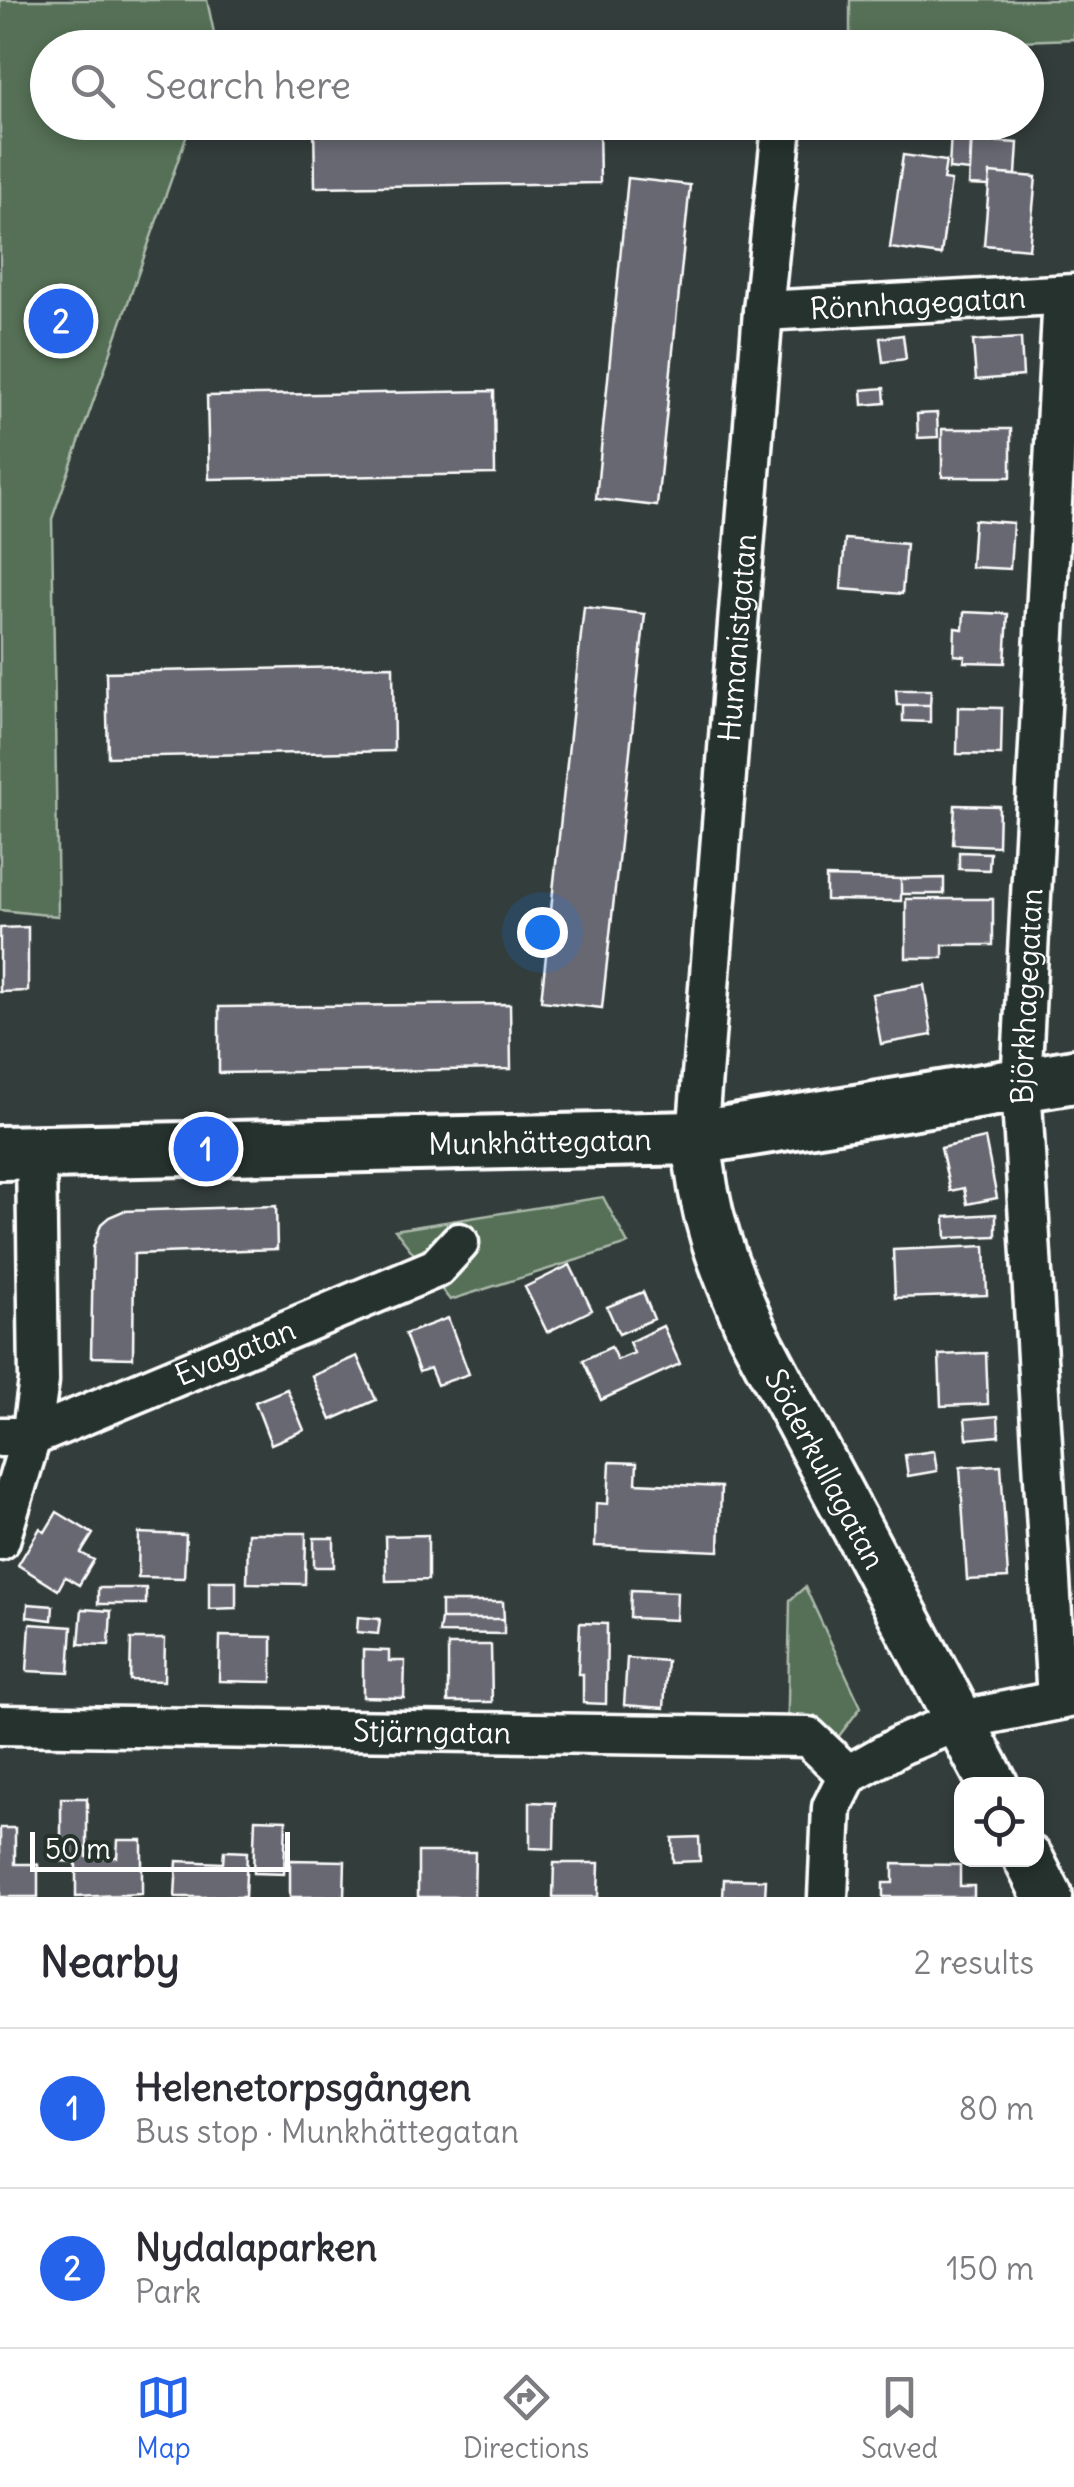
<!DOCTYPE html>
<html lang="en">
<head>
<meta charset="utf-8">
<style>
	body { margin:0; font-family:Delius,sans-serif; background:#f7f7f7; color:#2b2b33 }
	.controls { position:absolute; right:30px; bottom:30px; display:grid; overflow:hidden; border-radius:20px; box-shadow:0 5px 15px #0003 }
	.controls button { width:90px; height:90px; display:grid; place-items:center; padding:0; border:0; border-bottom:2px solid #e1e1e2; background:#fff; color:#2b2b33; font:50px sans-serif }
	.scale { position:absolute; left:30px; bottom:25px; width:260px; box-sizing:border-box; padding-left:10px; border:5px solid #fff; border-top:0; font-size:28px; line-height:35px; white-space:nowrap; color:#fff; -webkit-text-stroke:8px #26332d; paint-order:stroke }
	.you { position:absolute; left:542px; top:932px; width:35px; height:35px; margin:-25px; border:8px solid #fff; border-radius:50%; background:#1a73e8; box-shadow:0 0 0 15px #1a73e833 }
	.badge { display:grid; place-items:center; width:65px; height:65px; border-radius:50%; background:#2563eb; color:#fff; font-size:32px; font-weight:700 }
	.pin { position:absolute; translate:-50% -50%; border:5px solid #fff; box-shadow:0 2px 10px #0006 }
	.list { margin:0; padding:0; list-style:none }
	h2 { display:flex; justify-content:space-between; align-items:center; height:130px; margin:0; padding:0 40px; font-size:42px }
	h2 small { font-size:32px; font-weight:400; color:#7c7c81 }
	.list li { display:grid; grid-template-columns:65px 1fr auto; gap:30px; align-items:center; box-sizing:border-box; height:160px; padding:0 40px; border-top:2px solid #e1e1e2 }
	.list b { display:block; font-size:38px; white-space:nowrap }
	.list p { margin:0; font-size:32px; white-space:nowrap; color:#7c7c81 }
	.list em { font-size:32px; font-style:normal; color:#7c7c81 }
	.icon { flex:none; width:55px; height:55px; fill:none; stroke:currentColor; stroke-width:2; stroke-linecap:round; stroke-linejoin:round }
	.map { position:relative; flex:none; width:1074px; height:1897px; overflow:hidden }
	.search { position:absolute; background:#fff; box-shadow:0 5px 15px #0003; left:30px; right:30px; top:30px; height:110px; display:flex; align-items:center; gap:25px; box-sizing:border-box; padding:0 35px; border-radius:55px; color:#7c7c81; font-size:38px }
	.sheet { height:450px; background:#fff }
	nav { display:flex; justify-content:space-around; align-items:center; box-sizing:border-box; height:140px; border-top:2px solid #e1e1e2; background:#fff; font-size:28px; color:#7c7c81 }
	nav a { display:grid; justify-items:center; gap:5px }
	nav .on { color:#2563eb }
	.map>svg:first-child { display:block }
	.green { fill:#547056; stroke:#aab8aa; stroke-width:2.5 }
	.building { fill:#686773; stroke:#fff; stroke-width:2.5 }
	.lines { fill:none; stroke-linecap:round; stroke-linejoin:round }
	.minor-casing { stroke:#fff; stroke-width:45 }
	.tertiary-casing { stroke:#fff; stroke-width:55 }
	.secondary-casing { stroke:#fff; stroke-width:60 }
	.minor { stroke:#26332d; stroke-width:38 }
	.tertiary { stroke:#26332d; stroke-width:48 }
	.secondary { stroke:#26332d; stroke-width:52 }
	.labels { text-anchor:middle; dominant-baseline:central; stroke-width:10; stroke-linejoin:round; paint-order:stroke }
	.street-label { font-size:30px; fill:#fff; stroke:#26332d }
</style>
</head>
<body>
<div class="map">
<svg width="1074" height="1897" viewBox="0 0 1074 1897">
	<rect width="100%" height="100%" fill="#333d3b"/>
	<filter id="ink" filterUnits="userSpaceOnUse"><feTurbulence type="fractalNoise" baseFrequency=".01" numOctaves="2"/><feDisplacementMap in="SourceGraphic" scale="20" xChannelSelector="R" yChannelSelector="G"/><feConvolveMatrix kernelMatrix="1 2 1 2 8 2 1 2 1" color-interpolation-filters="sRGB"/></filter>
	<g filter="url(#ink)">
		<!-- green -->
		<path class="green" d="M0,0h207l10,47 -169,1v74l143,1 -139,396 6,397 -58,-6z
			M850,0h224v39l-224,8z
			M603,1197l25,47 -178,56 -55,-70z
			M805,1587l56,120 -25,33 -49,14 3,-154z"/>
		<!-- building -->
		<path class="building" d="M314,122h285l1,61 -285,4z
			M951,131l21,2 -2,38 -21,-2z
			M971,140l47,3 -2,32 -26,-2 -1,13 -20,-1z
			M903,155l43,6 -3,19 8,1 -10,74 -51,-7z
			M990,173l46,4 -7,72 -45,-4z
			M628,178l62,7 -33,321 -61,-7z
			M903,335l3,24 -23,3 -3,-24z
			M1021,338l2,38 -47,4 -3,-39z
			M884,388l1,15 -22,2 -1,-15z
			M494,391l1,83 -286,5 -2,-83z
			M937,413l1,24 -20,1 -1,-24z
			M942,429h69v48h-69z
			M974,520l39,3 -3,46 -39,-2z
			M845,539l61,5 -4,50 -61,-5z
			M584,607l61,7 -43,394 -61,-7z
			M964,612l44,2 -3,49 -41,-1 1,-6 -11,-1 1,-27 8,1z
			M393,666l1,85 -286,6 -2,-85z
			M896,690h35l-1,15h-33z
			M903,705h27v17l-27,-1z
			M958,707l44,1 -1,47 -44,-1z
			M955,805l44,1 -1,40 -45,-2z
			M959,852l31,1 -1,17 -30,-1z
			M826,877l75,2v22l-75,-1z
			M944,878v16h-43v-15z
			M906,899h87v46h-50v13h-37z
			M28,927v64l-28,1v-64z
			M924,985l8,50 -51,9 -9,-50z
			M510,1004l1,65 -292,4v-66z
			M985,1138l12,60 -30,6 -3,-16 -14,3 -9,-43z
			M276,1206l1,43 -143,5 -1,104 -42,-1 2,-109 8,-24 8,-7 14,-6z
			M996,1214v22l-50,2 -1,-21z
			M985,1246l2,49 -92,3 -2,-48z
			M570,1265l22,45 -45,22 -22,-45z
			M643,1292l11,27 -35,15 -12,-27z
			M448,1318l21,56 -32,11 -7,-17 -11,4 -14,-38z
			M663,1326l17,38 -79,36 -18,-40 28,-13 6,13 17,-7 -5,-11z
			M986,1353l2,51 -47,2 -2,-51z
			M357,1356l19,44 -45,20 -19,-44z
			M287,1389l17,41 -33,14 -16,-42z
			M998,1416l1,20 -32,3 -2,-20z
			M934,1451l3,20 -29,5 -3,-21z
			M610,1462l27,1 -1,20 85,4 -2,64 -124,-5 1,-43 12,1z
			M1001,1465l7,113 -41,2 -7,-113z
			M57,1512l36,22 -12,19 13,7 -15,25 -14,-8 -7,13 -40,-25 22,-37 5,4z
			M139,1533l47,2 -2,43 -46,-1z
			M248,1533h58l-1,51 -58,-1z
			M428,1535v45l-42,1 -1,-45z
			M314,1538h20v29h-20z
			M209,1581h27v27l-27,1z
			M98,1588h48v16h-48z
			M631,1590l46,2 -1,28 -46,-2z
			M441,1602h62l1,17h-63z
			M28,1604l25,2 -1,14 -25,-3z
			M82,1609l29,2 -2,34 -30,-1z
			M358,1617l22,2 -2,15 -21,-2z
			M441,1619h63v15l-65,-1z
			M580,1623l27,1 -1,80 -23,-1v-29h-5z
			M30,1624l42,3 -3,46 -42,-2z
			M220,1636l52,1v45l-53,-1z
			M131,1639h34l-1,42 -34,-1z
			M448,1645h43l1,57h-44z
			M363,1650l26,1v10h16l-1,37 -41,-1z
			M627,1658l40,3 -3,47 -40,-3z
			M61,1798h26v59h30l1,-17h24v54l-66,3v-35l-15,-1z
			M530,1802l25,1 -1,46 -24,-1z
			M255,1819l31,1 -2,54 -31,-1z
			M0,1828h15v36h23v33h-38z
			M699,1837l1,24 -27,1 -1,-24z
			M224,1851l23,1 -2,45h-70l2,-36 46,2z
			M418,1852h57l-1,45h-56z
			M290,1860l55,1 -1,36h-54z
			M554,1863h45l-1,34h-45z
			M893,1864l67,1v21h14v11h-91v-14h10z
			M724,1879l42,1 -1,17h-42z"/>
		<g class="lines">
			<!-- minor casing -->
			<g class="minor-casing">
				<g id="minor">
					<path id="s1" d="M763,311l311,-17"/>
					<path id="s2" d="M697,1138l66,-827 18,-175"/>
					<path id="s3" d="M0,1437h31l405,-169 23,-25"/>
					<path d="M0,1540l31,-103 8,-56 -3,-229"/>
					<path id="s4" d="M1057,1700l-36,-616 42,-789"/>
					<path id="s5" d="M0,1725l808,12 40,38"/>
					<path d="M828,1897l4,-90 16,-32 53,-30 60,-25 113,-23"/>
				</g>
			</g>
			<!-- tertiary casing -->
			<g class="tertiary-casing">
				<g id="tertiary">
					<path id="s6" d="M697,1138c5,75 25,125 55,193l241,453"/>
					<path d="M1029,1860l19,37"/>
				</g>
			</g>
			<!-- secondary casing -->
			<g class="secondary-casing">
				<g id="secondary">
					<path id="s7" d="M0,1153l697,-15 377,-62"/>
				</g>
			</g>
			<!-- minor -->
			<use href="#minor" class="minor"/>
			<!-- tertiary -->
			<use href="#tertiary" class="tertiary"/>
			<!-- secondary -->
			<use href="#secondary" class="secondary"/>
		</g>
	</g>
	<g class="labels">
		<!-- street labels -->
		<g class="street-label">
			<text stroke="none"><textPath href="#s1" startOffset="155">Rönnhagegatan</textPath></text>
			<text stroke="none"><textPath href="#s2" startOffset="502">Humanistgatan</textPath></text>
			<text stroke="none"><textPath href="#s4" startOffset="705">Björkhagegatan</textPath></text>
			<text stroke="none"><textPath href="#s7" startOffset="540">Munkhättegatan</textPath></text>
			<text stroke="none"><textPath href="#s3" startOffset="252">Evagatan</textPath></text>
			<text stroke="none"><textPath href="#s6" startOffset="358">Söderkullagatan</textPath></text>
			<text stroke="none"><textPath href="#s5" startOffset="432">Stjärngatan</textPath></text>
		</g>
	</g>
</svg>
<div class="controls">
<button><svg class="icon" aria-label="locate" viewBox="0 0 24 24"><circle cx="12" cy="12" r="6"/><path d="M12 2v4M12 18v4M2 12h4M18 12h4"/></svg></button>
</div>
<div class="scale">50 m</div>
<div class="you"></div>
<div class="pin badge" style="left:206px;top:1149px">1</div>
<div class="pin badge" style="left:61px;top:321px">2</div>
<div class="search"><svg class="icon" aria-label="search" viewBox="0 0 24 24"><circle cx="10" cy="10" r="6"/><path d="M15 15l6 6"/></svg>Search here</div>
</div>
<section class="sheet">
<h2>Nearby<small>2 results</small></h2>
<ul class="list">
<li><span class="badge">1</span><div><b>Helenetorpsgången</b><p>Bus stop · Munkhättegatan</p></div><em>80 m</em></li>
<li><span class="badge">2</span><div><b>Nydalaparken</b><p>Park</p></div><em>150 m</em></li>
</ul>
</section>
<nav>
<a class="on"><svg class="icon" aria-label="map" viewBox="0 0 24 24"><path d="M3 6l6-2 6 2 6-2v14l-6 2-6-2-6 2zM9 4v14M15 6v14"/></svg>Map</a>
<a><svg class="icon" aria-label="directions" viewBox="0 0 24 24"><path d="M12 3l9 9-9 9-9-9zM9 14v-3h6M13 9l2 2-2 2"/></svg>Directions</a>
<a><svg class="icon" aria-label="saved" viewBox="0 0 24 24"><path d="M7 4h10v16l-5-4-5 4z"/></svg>Saved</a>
</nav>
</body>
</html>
